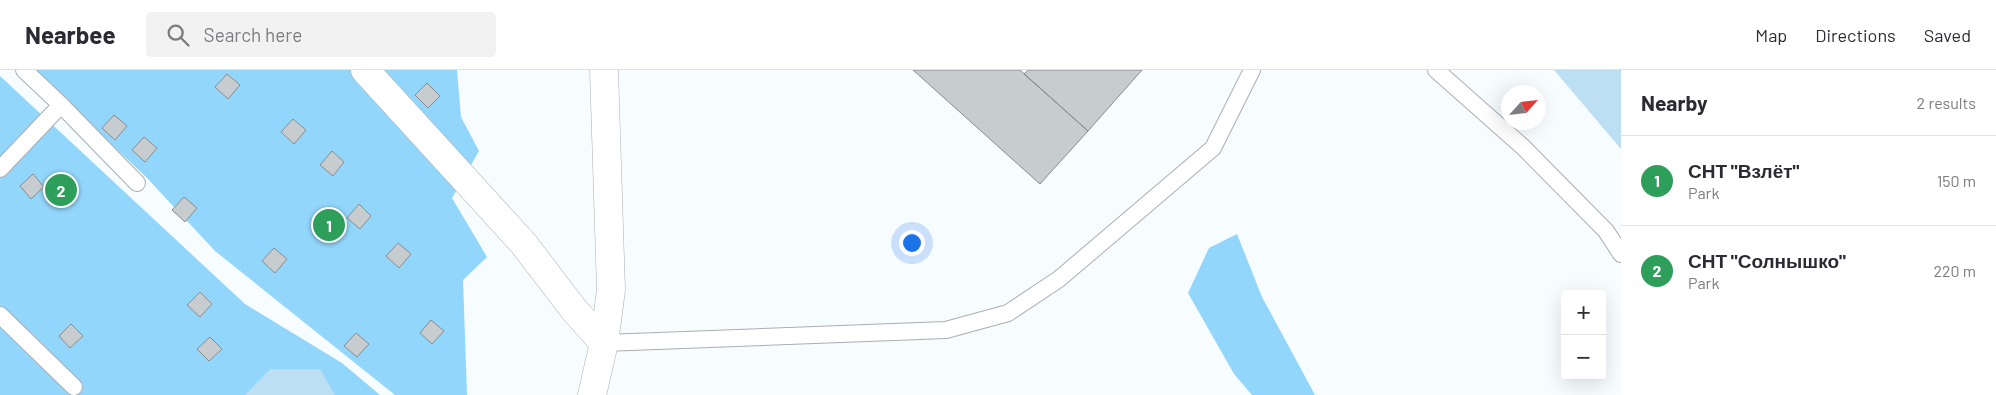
<!DOCTYPE html>
<html lang="en">
<head>
<meta charset="utf-8">
<style>
	body { margin:0; font-family:Barlow,sans-serif; background:#f2f2f3; color:#2b2b33 }
	.controls { position:absolute; right:15px; bottom:15px; display:grid; overflow:hidden; border-radius:5px; box-shadow:0 5px 20px #0002 }
	.controls button { width:45px; height:45px; display:grid; place-items:center; padding:0; border:0; border-bottom:1px solid #e1e1e2; background:#fff; color:#2b2b33; font:25px sans-serif }
	.compass { position:absolute; left:1501px; top:15px; width:45px; height:45px; border-radius:50%; background:#fff; box-shadow:0 5px 20px #0002; rotate:63deg }
	.you { position:absolute; left:911px; top:172px; width:18px; height:18px; margin:-12px; border:4px solid #fff; border-radius:50%; background:#1a73e8; box-shadow:0 0 0 8px #1a73e833 }
	.badge { display:grid; place-items:center; width:32px; height:32px; border-radius:50%; background:#8a4914; color:#fff; font-size:16px; font-weight:700 }
	.pin { position:absolute; translate:-50% -50%; border:2px solid #fff; box-shadow:0 1px 5px #0006 }
	.list { margin:0; padding:0; list-style:none }
	h2 { display:flex; justify-content:space-between; align-items:center; height:65px; margin:0; padding:0 20px; font-size:21px }
	h2 small { font-size:16px; font-weight:400; color:#7c7c81 }
	.list li { display:grid; grid-template-columns:32px 1fr auto; gap:15px; align-items:center; box-sizing:border-box; height:90px; padding:0 20px; border-top:1px solid #e1e1e2 }
	.list b { display:block; font-size:19px; white-space:nowrap }
	.list p { margin:0; font-size:16px; white-space:nowrap; color:#7c7c81 }
	.list em { font-size:16px; font-style:normal; color:#7c7c81 }
	.icon { flex:none; width:28px; height:28px; fill:none; stroke:currentColor; stroke-width:2; stroke-linecap:round; stroke-linejoin:round }
	.map { position:relative; flex:none; width:1621px; height:325px; overflow:hidden }
	header { display:flex; align-items:center; gap:30px; box-sizing:border-box; height:70px; padding:0 25px; background:#fff; border-bottom:1px solid #e1e1e2 }
	header strong { font-size:24px }
	nav { display:flex; gap:28px; margin-inline-start:auto; font-size:18px }
	.search { width:350px; height:45px; background:#f2f2f3; display:flex; align-items:center; gap:12px; box-sizing:border-box; padding:0 18px; border-radius:5px; color:#7c7c81; font-size:19px }
	main { display:flex }
	aside { flex:1; background:#fff }
	.map>svg:first-child { display:block }
	.green { fill:#93d6fc }
	.water { fill:#bcdff4 }
	.building { fill:#c7cccf; stroke:#888c8f }
	.lines { fill:none; stroke-linecap:round; stroke-linejoin:round }
	.lane-casing { stroke:#aaaeb1; stroke-width:18 }
	.street-casing { stroke:#aaaeb1; stroke-width:29 }
	.lane { stroke:#fff; stroke-width:16 }
	.street { stroke:#fff; stroke-width:28 }
</style>
</head>
<body>
<header>
<strong>Nearbee</strong>
<div class="search"><svg class="icon" aria-label="search" viewBox="0 0 24 24"><circle cx="10" cy="10" r="6"/><path d="M15 15l6 6"/></svg>Search here</div>
<nav><a>Map</a><a>Directions</a><a>Saved</a></nav>
</header>
<main>
<div class="map">
<svg width="1621" height="325" viewBox="0 0 1621 325">
	<rect width="100%" height="100%" fill="#f7fcff"/>
	<!-- green -->
	<path class="green" d="M33,0h424l4,47 18,34 -27,47 35,59 -24,23 4,115h-72l-180,-144 -69,-74z
		M0,6l245,228 97,59 38,32h-380z
		M1237,164l25,63 53,98h-63l-18,-21 -46,-81 21,-45z"/>
	<!-- water -->
	<path class="water" d="M1554,0h67v79z
		M270,299h50l15,26h-90z"/>
	<!-- building -->
	<path class="building" d="M913,0h107l68,61 -48,53z
		M1028,0h114l-54,61 -64,-57z
		M227,4l13,11 -12,14 -13,-12z
		M427,13l13,13 -12,12 -13,-13z
		M114,45l13,11 -12,14 -13,-12z
		M293,49l13,11 -12,14 -13,-12z
		M144,67l13,11 -12,14 -13,-12z
		M332,81l12,11 -11,14 -13,-11z
		M33,104l11,13 -13,12 -11,-13z
		M184,127l13,11 -12,14 -13,-12z
		M359,134l12,12 -11,13 -13,-11z
		M398,173l13,11 -12,14 -13,-12z
		M274,178l13,11 -12,14 -13,-12z
		M200,222l12,12 -12,13 -13,-12z
		M431,250l13,11 -12,13 -12,-11z
		M71,254l12,12 -13,12 -11,-12z
		M356,263l13,11 -12,13 -13,-11z
		M210,267l12,12 -13,12 -12,-12z"/>
	<g class="lines">
		<!-- lane casing -->
		<g class="lane-casing">
			<path id="lane" d="M24,0l37,35 76,78
				M1436,0l87,77 83,84 15,23
				M0,99l61,-64
				M0,245l74,72
				M604,273l342,-13 62,-17 51,-34 154,-131 39,-78"/>
		</g>
		<!-- street casing -->
		<g class="street-casing">
			<path id="street" d="M365,0l158,173 52,68 29,32
				M592,325l12,-52 7,-53 -7,-220"/>
		</g>
		<!-- lane -->
		<use href="#lane" class="lane"/>
		<!-- street -->
		<use href="#street" class="street"/>
	</g>
</svg>
<div class="controls">
<button>+</button>
<button>−</button>
</div>
<svg class="compass" viewBox="-18 -18 36 36"><path d="M0-13l5 13h-10z" fill="#e53935"/><path d="M0 13l5-13h-10z" fill="#7c7c81"/></svg>
<div class="you"></div>
<div class="pin badge" style="left:329px;top:155px;background:#2e9e5b">1</div>
<div class="pin badge" style="left:61px;top:120px;background:#2e9e5b">2</div>
</div>
<aside>
<h2>Nearby<small>2 results</small></h2>
<ul class="list">
<li><span class="badge" style="background:#2e9e5b">1</span><div><b>СНТ &quot;Взлёт&quot;</b><p>Park</p></div><em>150 m</em></li>
<li><span class="badge" style="background:#2e9e5b">2</span><div><b>СНТ &quot;Солнышко&quot;</b><p>Park</p></div><em>220 m</em></li>
</ul>
</aside>
</main>
</body>
</html>
